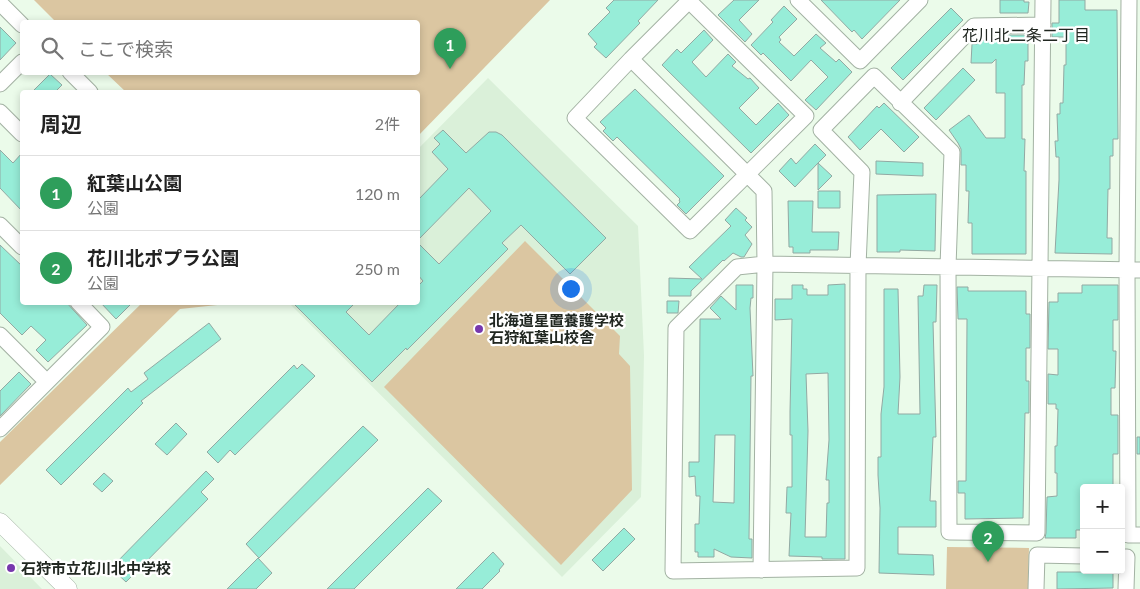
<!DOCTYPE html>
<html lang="ja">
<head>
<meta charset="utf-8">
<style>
	body { margin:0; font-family:Lato,"Noto Sans JP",sans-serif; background:#f6f6f6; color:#222 }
	.controls { position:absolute; right:15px; bottom:15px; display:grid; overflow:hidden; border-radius:5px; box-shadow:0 2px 8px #0003 }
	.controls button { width:45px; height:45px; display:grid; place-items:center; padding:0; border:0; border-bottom:1px solid #e0e0e0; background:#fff; color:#222; font:25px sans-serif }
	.you { position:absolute; left:570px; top:288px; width:18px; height:18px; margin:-12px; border:4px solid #fff; border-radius:50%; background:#1a73e8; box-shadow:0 0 0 8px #1a73e833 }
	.badge { display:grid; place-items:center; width:32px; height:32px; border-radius:50%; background:#d93025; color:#fff; font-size:16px; font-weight:700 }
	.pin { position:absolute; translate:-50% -41px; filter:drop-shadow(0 1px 2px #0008) }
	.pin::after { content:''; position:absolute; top:26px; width:18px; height:15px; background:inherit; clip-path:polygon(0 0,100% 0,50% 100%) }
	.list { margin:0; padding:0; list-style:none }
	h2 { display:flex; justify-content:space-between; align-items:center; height:65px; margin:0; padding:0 20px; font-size:21px }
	h2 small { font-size:16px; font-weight:400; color:#767676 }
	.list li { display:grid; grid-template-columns:32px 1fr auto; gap:15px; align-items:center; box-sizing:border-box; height:75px; padding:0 20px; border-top:1px solid #e0e0e0 }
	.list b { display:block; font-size:19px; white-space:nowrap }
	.list p { margin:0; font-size:16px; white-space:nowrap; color:#767676 }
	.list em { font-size:16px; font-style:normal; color:#767676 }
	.icon { flex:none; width:28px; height:28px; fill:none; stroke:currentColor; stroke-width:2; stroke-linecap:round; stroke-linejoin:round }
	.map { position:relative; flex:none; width:1140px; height:589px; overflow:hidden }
	.search { position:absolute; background:#fff; box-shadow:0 2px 8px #0003; left:20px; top:20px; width:400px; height:55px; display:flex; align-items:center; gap:12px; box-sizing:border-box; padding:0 18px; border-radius:5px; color:#767676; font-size:19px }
	.panel { position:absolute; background:#fff; box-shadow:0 2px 8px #0003; left:20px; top:90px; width:400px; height:215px; border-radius:5px }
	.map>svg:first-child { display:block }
	.built { fill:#daf0d9 }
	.green { fill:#dbc6a1 }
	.building { fill:#97edd8; stroke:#92a9a3; fill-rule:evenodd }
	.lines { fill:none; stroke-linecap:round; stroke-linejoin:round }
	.minor-casing { stroke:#a3b2a3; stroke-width:17 }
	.tertiary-casing { stroke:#a3b2a3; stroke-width:19 }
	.minor { stroke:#fff; stroke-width:15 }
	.tertiary { stroke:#fff; stroke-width:18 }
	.poi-dot { fill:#7738ad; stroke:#fff; stroke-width:2 }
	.labels { text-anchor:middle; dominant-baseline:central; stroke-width:4.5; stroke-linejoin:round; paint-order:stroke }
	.poi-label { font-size:15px; font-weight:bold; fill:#212721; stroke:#fff; text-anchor:start }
	.neighbourhood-label { font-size:16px; fill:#212721; stroke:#fff }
</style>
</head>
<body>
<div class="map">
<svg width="1140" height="589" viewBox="0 0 1140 589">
	<rect width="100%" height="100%" fill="#ebfbea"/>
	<!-- built -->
	<path class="built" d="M488,78l150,148 6,129 -3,142 -79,80 -273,-274 129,-1v-153z
		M0,546l42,43h-42z"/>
	<!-- green -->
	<path class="green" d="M34,0h516l-132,136v-44h-292l-20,-19 312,-1v-50h-362z
		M525,241l95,95 -1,18 11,12 2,124 -71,75 -177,-178z
		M143,302l93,1 -56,6 -180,176v-43z
		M947,547l82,1 -1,41h-82z"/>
	<!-- building -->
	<path class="building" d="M614,0h44l-20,21 2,2 -34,35 -12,-11 3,-3 -9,-10 22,-22 -4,-4z
		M734,0h25l-20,20 13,14 -7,8 -27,-27z
		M821,0h79l-38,39 -8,-9 -2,2z
		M1000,0h24v2h5l-1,11h-28z
		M1059,0h26v10h32l1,129h-5v17h-3v33h-2l-1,49h5v16l-57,-1 4,-73v-23h-3l-1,-16h3l-1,-27h3v-11h3l1,-38h2v-28h-14v-14h7z
		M784,6l13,13 -18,18 2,3 -2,2 15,14 22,-22 10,9 -6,5 16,14 3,-3 13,13 -36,38 -11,-10 23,-23 -17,-17 -20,21 -28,-28 -2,2 -10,-10 22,-23 -2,-2z
		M951,8l12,12 -60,60 -12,-12z
		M0,27l16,16 -16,17z
		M704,30l9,10 -21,22 14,15 22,-23 8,8 -4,4 16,13 2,-1 9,10 -20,20 17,17 22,-22 11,12 -38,38 -89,-88 15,-16 4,4z
		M1008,35h20v26h-3l-1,24h-2v54h3l-1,32h2v83h-54v-31h-4l1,-32h-3v-26h-5v-16l-3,-6 -9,-13 20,-15 17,23h19v-45h-9v-34l-4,4h-21l1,-19h5v-4l31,1z
		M963,68l12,12 -39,40 -12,-12z
		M50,74l12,11 -7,7h-23z
		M635,89l89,87 -38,38 -9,-9 3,-3 -1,-2 1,-1 -63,-62 -4,4 -10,-10 3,-3 -6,-6z
		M884,103l35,34 -15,15 -23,-23 -21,21 -12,-13 29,-31 2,2z
		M443,130l23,23 23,-21h7l6,3 104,103 -36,36 -49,-49 -19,18 6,6 -101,101 -1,-2 -34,34 -80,-80h64l-10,10 23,23 32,-33h17v-16l5,-5 -5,-6v-32l21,21 52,-53 -22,-23 -51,52v-40l30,-31 -16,-17 8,-8 -6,-6z
		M815,144l11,11 -8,8 14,13 -14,14v-27l-23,24 -16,-16 12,-13 5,6z
		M0,150l13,13 9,-10v58l-22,-23z
		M876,161l47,2v13l-47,-2z
		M818,191h22v17h-22z
		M936,194l-1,57 -35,-1v2h-23v-57z
		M788,201h25l-1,31h27l-1,18h-28v3h-17v-6h-4z
		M736,208l11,10 -2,2 7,7 -7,8 7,9 -8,13h-3l-8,-4 -9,8 -1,-1 -32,31v5h-22v-18l33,1 -13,-12 42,-41 -6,-6z
		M0,245l22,21v36h44l21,23 -39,37 -12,-12 10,-10 -15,-14 -9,9 -22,-22z
		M845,284v275h-23v-2l-33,-1 2,-43h-5l1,-26h5v-52h-2v-23l2,-93 -17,1v-21h17v-14h11v4h4v6h21v-10zM828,373l1,67 -3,40h3v23h-2l-1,34h-21l3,-106 -2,-57z
		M736,285h17v13h-2l-1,10 3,68h-2l-2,163h3v19l-21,-1 -17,-8v8h-16v-5h-3v-28h4l1,-28h-4l-1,-20 -6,1v-15h10l1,-143h21l-11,-11 11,-12 15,14zM715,435h20l-1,68 -21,-1z
		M924,285h13l-1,37h-3l3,115h-3l-3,64h6v26h-38v27l35,1 1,20 -55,-2 1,-65 -2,-33v-18h3v-43l3,-27v-98h14l2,88 -2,37h22l-2,-118h5z
		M1082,285h36v35h-5v31h3l-1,37h-4v27h7v39h-5v34h-29v42h-8v8h-31l1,-5 1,-36 10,-1v-23h-2v-27h2l1,-37h-2v-5h-8v-30l10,1v-26h-10l1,-47h9v-9h24z
		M957,287h11v4h58v23h4v34h-4v33h3v32h-4l-2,105 -58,1v-26h-7v-12h8l1,-162h-9z
		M667,301h12l-1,12h-11z
		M100,302h33l-17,17z
		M209,323l12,16 -80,62 2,2 -82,82 -15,-15 82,-82 3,4 17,-13 -4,-6z
		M302,364l13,12 -80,79 -5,-5 -12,13 -11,-11 87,-87 3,4z
		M19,372l12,12 -31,32v-25z
		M176,423l11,11 -20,21 -12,-11z
		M363,426l15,14 -119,118 -13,-14z
		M1137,437h3v17h-3z
		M206,471l8,8 -13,13 7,7 -82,83 -15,-14z
		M104,473l9,8 -11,11 -9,-8z
		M428,488l14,13 -88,88h-27z
		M624,528l11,11 -32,32 -11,-11z
		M493,552l11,12 -5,6 1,1 -18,18h-26z
		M258,558l14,15 -16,16h-29z
		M1083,570h30v18l-56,1v-17h26z"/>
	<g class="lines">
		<!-- minor casing -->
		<g class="minor-casing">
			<path id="minor" d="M690,0l-59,59 133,132 1,73 375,6
				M798,0l62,61 60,-61
				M1129,0l-2,270 1,265h12
				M0,3l22,22
				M631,59l-56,59 115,113 116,-115 -117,-115
				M70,72l20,20
				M0,84l22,-22
				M900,103l74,-77 69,-1
				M0,112l22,22
				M0,225l22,22
				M0,335l47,47
				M0,429l102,-102 -24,-25
				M1121,557h6l-1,32
				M761,570l4,-306 -28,3 -61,61 -3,243 184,-3 1,-302 4,-94 -41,-42 53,-54 78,76 -4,115 1,265 88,1 6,-533
				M1036,589l1,-34 47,1"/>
		</g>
		<!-- tertiary casing -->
		<g class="tertiary-casing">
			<path id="tertiary" d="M0,522l68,67"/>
		</g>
		<!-- minor -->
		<use href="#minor" class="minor"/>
		<!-- tertiary -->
		<use href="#tertiary" class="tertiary"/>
	</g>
	<!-- markers -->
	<g class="poi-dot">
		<circle cx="479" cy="329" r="5"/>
		<circle cx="11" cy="568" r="5"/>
	</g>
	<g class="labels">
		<!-- poi labels -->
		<g class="poi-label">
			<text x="489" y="320">北海道星置養護学校<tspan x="489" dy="17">石狩紅葉山校舎</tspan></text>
			<text x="21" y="568">石狩市立花川北中学校</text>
		</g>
		<!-- neighbourhood labels -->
		<g class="neighbourhood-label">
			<text x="1026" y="34">花川北二条二丁目</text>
		</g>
	</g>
</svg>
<div class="controls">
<button>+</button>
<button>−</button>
</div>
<div class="you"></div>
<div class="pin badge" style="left:450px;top:69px;background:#2e9e5b">1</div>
<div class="pin badge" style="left:988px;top:562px;background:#2e9e5b">2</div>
<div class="search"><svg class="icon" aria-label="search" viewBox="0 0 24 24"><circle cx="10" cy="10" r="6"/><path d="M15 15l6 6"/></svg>ここで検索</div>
<section class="panel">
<h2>周辺<small>2件</small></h2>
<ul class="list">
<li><span class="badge" style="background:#2e9e5b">1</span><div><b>紅葉山公園</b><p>公園</p></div><em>120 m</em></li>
<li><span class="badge" style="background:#2e9e5b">2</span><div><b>花川北ポプラ公園</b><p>公園</p></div><em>250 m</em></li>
</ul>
</section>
</div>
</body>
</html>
